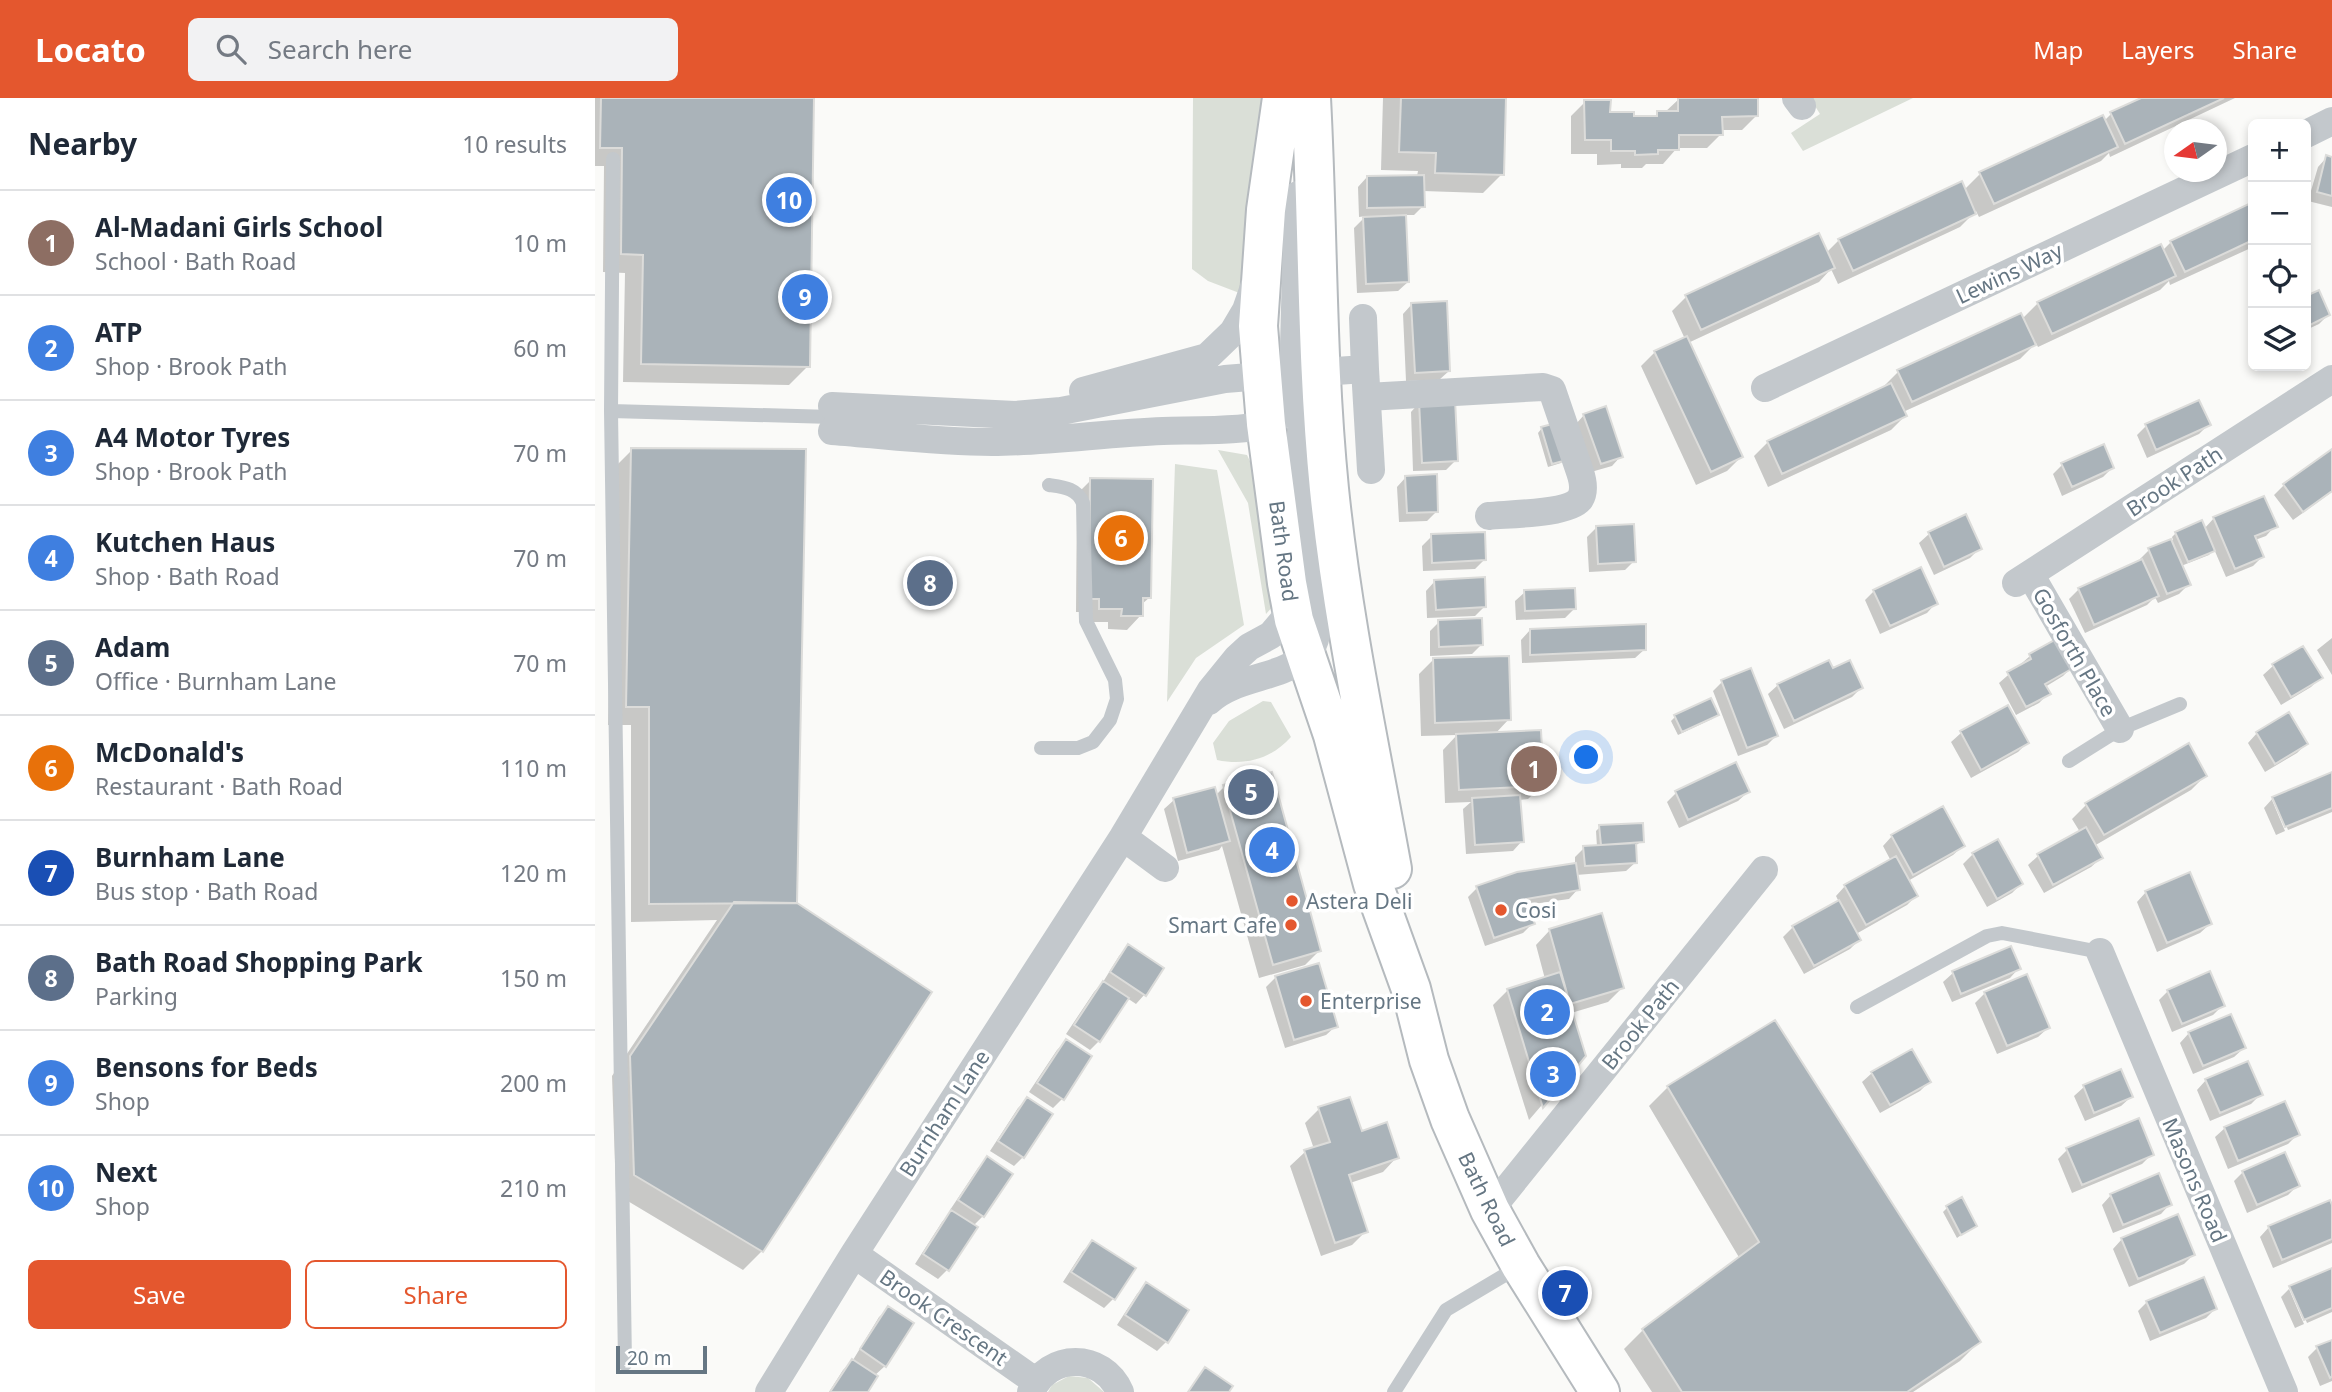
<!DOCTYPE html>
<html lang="en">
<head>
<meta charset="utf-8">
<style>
	body { margin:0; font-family:"Noto Sans",sans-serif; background:#f2f2f3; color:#1f2937 }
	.controls { position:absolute; right:21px; top:21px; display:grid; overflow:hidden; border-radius:10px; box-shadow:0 4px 10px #0003 }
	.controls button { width:63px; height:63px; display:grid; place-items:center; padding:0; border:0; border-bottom:2px solid #e0e1e3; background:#fff; color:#1f2937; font:35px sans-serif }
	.compass { position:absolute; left:1569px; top:21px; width:63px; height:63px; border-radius:50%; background:#fff; box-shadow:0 4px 10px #0003; rotate:256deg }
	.scale { position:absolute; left:21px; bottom:18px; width:91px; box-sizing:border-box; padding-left:7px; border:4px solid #657683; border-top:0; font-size:19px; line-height:24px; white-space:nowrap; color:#657683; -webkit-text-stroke:5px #fff; paint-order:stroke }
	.you { position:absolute; left:992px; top:660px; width:24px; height:24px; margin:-18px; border:5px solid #fff; border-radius:50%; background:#1a73e8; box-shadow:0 0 0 10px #1a73e833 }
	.badge { display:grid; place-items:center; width:46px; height:46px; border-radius:50%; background:#e4572e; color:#fff; font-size:23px; font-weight:700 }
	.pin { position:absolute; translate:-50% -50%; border:4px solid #fff; box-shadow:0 2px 7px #0006 }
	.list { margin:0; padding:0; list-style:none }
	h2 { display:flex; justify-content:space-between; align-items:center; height:91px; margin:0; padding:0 28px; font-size:30px }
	h2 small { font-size:23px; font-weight:400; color:#747a83 }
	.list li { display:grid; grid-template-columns:46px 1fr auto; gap:21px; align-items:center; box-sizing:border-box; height:105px; padding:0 28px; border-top:2px solid #e0e1e3 }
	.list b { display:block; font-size:26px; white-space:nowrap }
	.list p { margin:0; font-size:23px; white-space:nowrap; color:#747a83 }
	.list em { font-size:23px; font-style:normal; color:#747a83 }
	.actions { display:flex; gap:14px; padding:21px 28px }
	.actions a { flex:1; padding:16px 0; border:2px solid #e4572e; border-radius:10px; text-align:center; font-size:24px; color:#e4572e }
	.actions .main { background:#e4572e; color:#fff }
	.icon { flex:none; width:38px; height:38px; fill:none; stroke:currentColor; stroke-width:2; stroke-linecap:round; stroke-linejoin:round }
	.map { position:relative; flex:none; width:1737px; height:1294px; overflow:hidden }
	header { display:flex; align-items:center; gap:42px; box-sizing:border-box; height:98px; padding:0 35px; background:#e4572e; color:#fff }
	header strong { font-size:33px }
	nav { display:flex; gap:38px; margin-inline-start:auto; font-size:24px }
	.search { width:490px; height:63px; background:#f2f2f3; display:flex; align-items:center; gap:18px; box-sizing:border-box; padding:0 24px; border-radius:10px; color:#747a83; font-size:26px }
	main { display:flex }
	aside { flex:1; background:#fff }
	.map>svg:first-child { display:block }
	.green { fill:#dadfd7 }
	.shadow { fill:#0003 }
	.building { fill:#aab3b9; stroke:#dcdcda; stroke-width:2 }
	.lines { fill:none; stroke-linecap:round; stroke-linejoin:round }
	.primary-casing { stroke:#b5babe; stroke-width:42 }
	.lane { stroke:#c3c8cc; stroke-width:14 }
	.street { stroke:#c3c8cc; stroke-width:28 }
	.primary { stroke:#fff; stroke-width:38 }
	.poi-dot { fill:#e4572e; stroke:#fff; stroke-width:2.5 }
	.labels { text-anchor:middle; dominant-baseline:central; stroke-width:7; stroke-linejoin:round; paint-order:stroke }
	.street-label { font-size:21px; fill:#657683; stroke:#fff }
	.poi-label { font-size:21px; fill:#657683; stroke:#fff; text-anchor:start }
</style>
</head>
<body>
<header>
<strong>Locato</strong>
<div class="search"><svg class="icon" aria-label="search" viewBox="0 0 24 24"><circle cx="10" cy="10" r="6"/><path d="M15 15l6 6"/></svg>Search here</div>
<nav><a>Map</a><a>Layers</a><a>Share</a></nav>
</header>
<main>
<aside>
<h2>Nearby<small>10 results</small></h2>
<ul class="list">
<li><span class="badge" style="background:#8d6e63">1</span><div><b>Al-Madani Girls School</b><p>School · Bath Road</p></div><em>10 m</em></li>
<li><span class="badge" style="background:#3f7fe0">2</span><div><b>ATP</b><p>Shop · Brook Path</p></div><em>60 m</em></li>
<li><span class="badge" style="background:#3f7fe0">3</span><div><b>A4 Motor Tyres</b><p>Shop · Brook Path</p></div><em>70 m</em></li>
<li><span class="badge" style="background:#3f7fe0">4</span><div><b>Kutchen Haus</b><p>Shop · Bath Road</p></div><em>70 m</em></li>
<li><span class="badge" style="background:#5c6f8a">5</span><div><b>Adam</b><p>Office · Burnham Lane</p></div><em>70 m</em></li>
<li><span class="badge" style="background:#e8710a">6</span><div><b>McDonald's</b><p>Restaurant · Bath Road</p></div><em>110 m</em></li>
<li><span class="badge" style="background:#1a4fb4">7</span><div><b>Burnham Lane</b><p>Bus stop · Bath Road</p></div><em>120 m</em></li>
<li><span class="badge" style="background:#5c6f8a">8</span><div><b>Bath Road Shopping Park</b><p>Parking</p></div><em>150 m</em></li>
<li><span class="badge" style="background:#3f7fe0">9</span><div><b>Bensons for Beds</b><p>Shop</p></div><em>200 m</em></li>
<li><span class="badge" style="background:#3f7fe0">10</span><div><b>Next</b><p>Shop</p></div><em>210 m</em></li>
</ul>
<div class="actions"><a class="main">Save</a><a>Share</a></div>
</aside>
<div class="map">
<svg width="1737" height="1294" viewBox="0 0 1737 1294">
	<rect width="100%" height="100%" fill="#fafaf8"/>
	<!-- green -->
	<path class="green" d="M598,0h70l-21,196 -34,-13 -16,-12z
		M1215,0h103l-110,53 -12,-18 29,-19z
		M623,352l29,5 11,23 17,126 -9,10 -18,-111z
		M580,366l42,6 27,155 -48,33 -29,44z
		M668,603l8,1 20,35c-20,22 -45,29 -74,23l-4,-17 16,-22z
		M474,1278l19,2 16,14h-56l4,-7z"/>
	<!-- shadow -->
	<path class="shadow" d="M0,0h217l-4,268 -19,19 -166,-3 2,-109 -22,-1 1,-106h-9z
		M788,0h121l-2,76 -19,19 -60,-2v15l-9,9h-10l4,67 -10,9 -41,2 -3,-65 12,-12 -7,1 -1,-30 9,-10 50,-1 1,-5 -37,-1z
		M1162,0l-1,18 -14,14h-21v4l-14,14h-30l-14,16h-17l-4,4h-21v-4l-24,1v-11h-26v-38l14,-14 24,12 24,4 21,-1 4,-4h6l15,-14z
		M1550,0h90l-125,59 -1,-4 -8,8 -122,56 -3,-6 -16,16 -122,57 -7,-15 -12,13 -131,61 53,114 -14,14 -31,14 -55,-119 14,-14 30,-13 -13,-28 14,-14 140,-44 13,-13 125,-50 16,-16 124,-53 7,-7z
		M1732,59l5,2v48l-24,-6 10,-34z
		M1658,106v43l-83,38 -1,-4 -9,9 -122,57 -2,-4 -16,16 -117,53 2,4 -14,14 -123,57 -14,-31 14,-14 117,-54 -1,-2 14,-14 124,-53 16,-16 124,-52 9,-9z
		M1723,194l10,23 -9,9 -13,6v-32z
		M817,206l37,67 -10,9 -33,1 -3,-67z
		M825,304l36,58 -10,10 -33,1 -2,-59z
		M989,317l37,41 -9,10 -21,6 -16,-47z
		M1613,327l-9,9 -52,24 -10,-23 9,-9z
		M947,330l23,31 -4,4 -13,4 -10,-34z
		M1508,349l9,21 -9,9 -41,19 -9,-22 9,-9z
		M37,352l173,1 -43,800 -19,19 -127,-76 -4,-118 105,-156 -86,2v-197h-23l5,-256z
		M1737,353v41l-39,28 -19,-25 10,-10z
		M811,379l31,34 -10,10 -28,1 -2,-35z
		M496,382l59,117 -9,8v10l-14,15 -19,-1v-7h-22v-10h-10l1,-118z
		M1370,419l14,32 -9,9 -36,17 -15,-32 10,-9z
		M1619,420l61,8 -9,10 -11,4 7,17 -9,9 -27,11 -12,-28 -5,6 -28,11 8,18 -10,10 -21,9 -3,-6 -8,8 -62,28 -16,-34 10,-10 62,-27 -1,-3 9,-9 24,-10 -1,-3 4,-4 28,-4z
		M1002,429l37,34 -9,9 -36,2 -2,-35z
		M837,438l53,23 -10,10 -52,2 -1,-25z
		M840,483l49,26 -9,9 -48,2 -1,-27z
		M1279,493l62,12 -9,10 -47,21 -15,-34z
		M930,494l50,16 -10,10 -49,2 -1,-19z
		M844,524l42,23 -9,9 -42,2v-25z
		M935,532l115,19 -10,9 -113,5 -1,-23z
		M1737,540v37l-15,-25z
		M1707,550l18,30 -9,9 -30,18 -18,-30 10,-9z
		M1435,558l42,11 -9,9 -18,11 4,6 -10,10 -23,12 -17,-32z
		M838,562l76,59 -14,15 47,51 -14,14 -9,1 3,41 -9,10 -47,3 -3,-45 8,-7 -26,1 -2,-53 14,-15 -36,1 -2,-62z
		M1237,572l29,18 -9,9 -68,32 -16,-35 10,-9z
		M1127,584l54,54 -9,9 -29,11 -25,-65z
		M1412,609l20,36 -9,9 -47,26 -20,-36 10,-9z
		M1122,617l-5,4 -34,16 -7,-14 4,-4z
		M1662,635l49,11 -9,9 -32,19 -17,-29z
		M1737,676v38l-44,18 -12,-30h-4l13,31 -9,4 -12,-27 9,-10z
		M1610,678l-14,14 -97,56 7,12 -10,9 -47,26 -16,-28 10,-9 42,-24 -8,-13 15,-15z
		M629,689l95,164 -14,14 -46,13 -37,-132 -3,4 -41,11 -14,-52 10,-9 42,-5z
		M1153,694l-10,9 -59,27 -12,-26 9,-9z
		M1005,729l42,14 -7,5 1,16 -10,9 -50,4 2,14 -9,10 -43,6 7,18 -10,10 -38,13 -17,-49 9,-9 98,-23v-8l9,-9 13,-1 -1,-16z
		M1297,738l71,10 -10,9 -45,26 8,15 -9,9 -51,29 3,6 -9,9 -46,25 -21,-37 10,-10 46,-25 -3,-6 9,-10 46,-25 -8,-15z
		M1402,743l24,43 -9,9 -25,14 -24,-43 10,-10z
		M1551,794l64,32 -10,9 -43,19 -20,-50z
		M955,832l72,58 -14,14 -37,11 13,43 -55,64 -36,-115 15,-15 37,-11 -9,-34z
		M533,848l17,48 -9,10 -9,-6 -28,43 -9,9 -24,-16 28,-42 9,-10 16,-26z
		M1416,850l8,20 -9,10 -58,24 -9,-20 10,-9z
		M681,879l60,49 -10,9 -41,13 -19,-61z
		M1573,893l55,14 -10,10 -41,17 -13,-32z
		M1390,895l63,35 -10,9 -41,17 -22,-51z
		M1594,935l55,15 -10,9 -41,17 -13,-31z
		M471,943l-4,58 -9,9 -24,-16 28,-42z
		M1277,975l57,9 -9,9 -40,22 -18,-31z
		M1611,982l55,14 -10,10 -41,17 -13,-31z
		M1073,989l311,255 -19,19 -47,31h-261l-28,-43 19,-19 97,-71 -91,-153z
		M1489,989l47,10 -10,9 -36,15 -11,-25z
		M432,1001l-4,58 -9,9 -24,-15 28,-43z
		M724,1011l78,48 -14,15 -33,11 16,48 -14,14 -31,11 -31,-90 15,-14 9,-3 -9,-26z
		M1630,1030l73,6 -10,10 -60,25 -13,-32z
		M1472,1052l85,4 -10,10 -70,29 -14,-34z
		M392,1061l-4,57 -10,10 2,2 -28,42 -9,9 -23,-15 27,-42 10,-11 -2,-1 28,-42z
		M1648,1074l54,14 -9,9 -41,18 -13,-32z
		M1516,1097l59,9 -9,10 -48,19 -11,-28z
		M1734,1104l3,7v34l-59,25 -13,-31 9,-10z
		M1352,1110l28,17 -18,13 -14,-26z
		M1527,1141l71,16 -9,9 -55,23 -16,-38z
		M498,1144l40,26 -20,31 -9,9 -41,-26 20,-31z
		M1737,1172v42l-25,11 -14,-34h-4l15,35 -9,4 -14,-31 9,-9z
		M551,1187l41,26 -21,31 -9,9 -40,-26 20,-31z
		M1552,1204l68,7 -9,9 -56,23 -12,-30z
		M294,1210l-4,58 -11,10 -9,16h-36l14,-22 10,-10 26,-43z
		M1737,1244v39l-12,5 -12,-29 9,-9z"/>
	<!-- building -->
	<path class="building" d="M6,0h213l-4,269 -169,-3 2,-109 -22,-1 1,-106h-22z
		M806,0h105l-2,77 -69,-2 1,-20 -37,-1z
		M1083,0h80v18l-36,1 1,18h-44v15h-21v4l-23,1v-4h-24v-11h-26l-1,-40h27l-1,12h24v4h23v-5h21z
		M1546,0h83l-99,46 -15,-32z
		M1508,17l15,32 -124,57 -15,-32z
		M1731,57l6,2v39l-15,-4z
		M829,77l1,32 -58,1v-32z
		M1367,83l14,33 -123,57 -15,-32z
		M1658,104v38l-68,32 -15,-31z
		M811,117l3,67 -43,2 -3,-67z
		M1224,135l16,35 -134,62 -16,-35z
		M1566,146l15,32 -124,58 -15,-32z
		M1724,192l11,25 -24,12v-31z
		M852,203l3,70 -35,2 -4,-70z
		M1426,215l15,32 -124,57 -15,-32z
		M1092,238l56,121 -32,15 -57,-121z
		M1296,285l16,33 -125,58 -15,-33z
		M860,301l3,62 -36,2 -3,-62z
		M1604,302l12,25 -55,25 -11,-26z
		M1011,308l17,51 -22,7 -18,-50z
		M961,325l11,37 -15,4 -11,-37z
		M1509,346l10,24 -42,19 -11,-24z
		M36,350l175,1 -9,454 -148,1v-197h-23z
		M1737,351v42l-29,21 -20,-28z
		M842,376l1,38 -31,1 -2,-37z
		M495,380l63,1 -2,119h-8v18h-22l1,-7h-23v-10h-10z
		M1669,398l14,31 -23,9 9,21 -29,12 -22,-52z
		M1371,416l16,35 -38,18 -16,-35z
		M1607,422l13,31 -27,11 -13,-30z
		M1039,426l2,38 -38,2 -2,-38z
		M890,434l1,28 -54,3 -1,-29z
		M1576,441l20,46 -24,9 -19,-46z
		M1547,461l17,37 -65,29 -16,-37z
		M1326,469l17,37 -48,22 -17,-36z
		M890,479l1,30 -50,3 -2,-30z
		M980,490l1,21 -51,2 -1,-21z
		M887,520l1,27 -44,2 -1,-27z
		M1051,526v26l-116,5v-26z
		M1463,540l17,29 -30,17 6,10 -25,13 -19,-35 24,-13 -2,-5z
		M1708,548l20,32 -32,19 -19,-33z
		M914,558l2,64 -76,3 -2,-65z
		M1234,562l4,8 17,-8 13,28 -69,33 -17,-37z
		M1156,570l27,68 -31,12 -26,-68z
		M1116,600l8,17 -37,17 -8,-17z
		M1413,607l21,38 -48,27 -21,-39z
		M1694,614l19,32 -33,20 -19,-32z
		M946,632l3,56 -85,4 -3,-56z
		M1594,645l18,33 -103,59 -19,-32z
		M1141,664l14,30 -62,28 -13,-29z
		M677,674l49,179 -48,14 -50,-180z
		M1737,674v36l-47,19 -13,-30z
		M620,689l15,54 -43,12 -14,-55z
		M925,697l4,47 -49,3 -3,-47z
		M1348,708l22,40 -52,29 -22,-40z
		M1048,725l1,19 -43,3 -2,-20z
		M1491,729l17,31 -50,27 -16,-31z
		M1403,741l25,45 -26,15 -25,-46z
		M1041,745l1,20 -52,3 -2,-20z
		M1301,758l22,40 -52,29 -22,-40z
		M981,765l4,27 -54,9 9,25 -41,14 -18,-52 41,-14z
		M1595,774l22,52 -45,19 -22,-52z
		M1244,802l22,40 -47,26 -22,-40z
		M139,804l63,1 135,89 -169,260 -129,-77 -4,-119z
		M1007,815l22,75 -54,16 -21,-75z
		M533,846l36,24 -18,28 -36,-24z
		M1416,848l10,23 -60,25 -9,-23z
		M724,865l19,64 -44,13 -19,-64z
		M1615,873l15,35 -43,18 -15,-34z
		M965,874l26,84 -43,52 -36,-119z
		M1432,876l23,54 -43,18 -23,-54z
		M508,883l26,17 -29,44 -26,-17z
		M1636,916l15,34 -43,18 -15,-34z
		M1180,922l206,322 -74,50h-225l-40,-63 117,-87 -92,-156z
		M471,941l26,17 -28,44 -27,-17z
		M1317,951l19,33 -41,23 -19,-33z
		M1653,963l15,34 -43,18 -15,-34z
		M1526,971l12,28 -39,16 -11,-28z
		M432,999l26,17 -29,44 -26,-17z
		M755,999l12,34 25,-9 12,36 -50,17 19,57 -33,11 -31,-93 26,-8 -12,-35z
		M1690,1003l15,34 -62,26 -14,-34z
		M1544,1020l15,37 -72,30 -16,-37z
		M1690,1054l15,34 -43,19 -15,-34z
		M392,1058l26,18 -29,43 -26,-17z
		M1564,1075l13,32 -49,20 -13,-31z
		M1367,1099l15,29 -16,9 -15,-29z
		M1735,1102l2,5v34l-50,21 -14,-34z
		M356,1112l27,17 -29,44 -26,-17z
		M1583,1116l17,41 -57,24 -17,-41z
		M497,1142l44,28 -21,32 -44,-28z
		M1737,1170v40l-28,12 -15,-34z
		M1609,1179l13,32 -57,24 -14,-32z
		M551,1184l43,28 -21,33 -43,-28z
		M293,1208l26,17 -28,44 -26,-18z
		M1737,1242v37l-2,1 -14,-32z
		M257,1261l26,17 -10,16h-38z
		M610,1269l28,19 -4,6h-41z"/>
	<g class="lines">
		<!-- primary casing -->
		<g class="primary-casing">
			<path id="primary" d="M687,0l-16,112 -8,116 8,98 21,159 7,37 39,115 40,149 38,105 18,71 21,59 40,91 31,56 79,126
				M716,0c7,130 5,261 18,391 13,128 40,253 63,380"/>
		</g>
		<!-- lane -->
		<path class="lane" d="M18,61l-2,252 14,953
			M16,313l221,6
			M446,650h37l15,-6 17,-22 7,-21 -2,-19 -29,-59 -3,-118c-6,-15 -20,-16 -34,-18
			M1474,663l51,-32 60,-25
			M1262,909l130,-71 15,-3 98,19
			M799,1294l52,-82 74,-44"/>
		<!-- street -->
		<path class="street" d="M1201,0l6,8
			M1711,36l26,-13
			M768,220l2,51
			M726,274l44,-3 6,101
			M1170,290l488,-230
			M488,293l124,-34 26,-25 13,-22 8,-23
			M772,299l176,-10 9,3 28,82c3,9 5,19 0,27 -11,15 -73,15 -91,17
			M237,308l183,9 46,-4 164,-32 37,-3 18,3
			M237,333c53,4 107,11 160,11 57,0 114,-9 171,-11 24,-1 87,1 106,-8 17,-8 21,-22 24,-39l5,-189
			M1435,476l90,155
			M1421,485l316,-204
			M614,603c35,-34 113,-17 108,-84l-16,-157v-26l11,-54
			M528,739l42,31
			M1505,854l184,440
			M895,1112l274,-340
			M259,1156l181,127
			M174,1294l85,-138 269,-417 88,-147 26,-32 12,-11 22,-12 12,-14 7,-19
			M436,1294c17,-40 72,-40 89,0"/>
		<!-- primary -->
		<use href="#primary" class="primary"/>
	</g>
	<!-- markers -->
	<g class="poi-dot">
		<circle cx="697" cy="803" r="7"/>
		<circle cx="906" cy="812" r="7"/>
		<circle cx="696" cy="827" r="7"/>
		<circle cx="711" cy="903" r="7"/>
	</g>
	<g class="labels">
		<!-- street labels -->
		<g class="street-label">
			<text transform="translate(1414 175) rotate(-25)">Lewins Way</text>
			<text transform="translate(1579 383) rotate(-33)">Brook Path</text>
			<text transform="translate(689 453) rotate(82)">Bath Road</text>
			<text transform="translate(1480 554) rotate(60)">Gosforth Place</text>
			<text transform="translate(1045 926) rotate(-51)">Brook Path</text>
			<text transform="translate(349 1015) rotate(-57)">Burnham Lane</text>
			<text transform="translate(1600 1082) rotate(67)">Masons Road</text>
			<text transform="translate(892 1101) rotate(64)">Bath Road</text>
			<text transform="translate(349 1219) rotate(35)">Brook Crescent</text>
		</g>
		<!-- poi labels -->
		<g class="poi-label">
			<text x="711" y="803">Astera Deli</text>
			<text x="920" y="812">Cosi</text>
			<text x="682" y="827" text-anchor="end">Smart Cafe</text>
			<text x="725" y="903">Enterprise</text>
		</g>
	</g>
</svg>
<div class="controls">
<button>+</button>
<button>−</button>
<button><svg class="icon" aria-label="locate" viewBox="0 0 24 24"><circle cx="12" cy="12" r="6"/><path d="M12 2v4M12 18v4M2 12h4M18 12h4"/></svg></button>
<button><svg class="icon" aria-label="layers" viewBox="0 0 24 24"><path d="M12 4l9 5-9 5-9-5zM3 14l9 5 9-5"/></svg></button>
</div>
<svg class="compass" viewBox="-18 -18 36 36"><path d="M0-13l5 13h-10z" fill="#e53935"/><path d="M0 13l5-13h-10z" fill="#747a83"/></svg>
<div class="scale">20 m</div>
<div class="you"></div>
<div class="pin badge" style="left:939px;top:671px;background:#8d6e63">1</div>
<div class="pin badge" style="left:952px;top:914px;background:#3f7fe0">2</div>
<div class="pin badge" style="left:958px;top:976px;background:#3f7fe0">3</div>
<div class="pin badge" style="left:677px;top:752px;background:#3f7fe0">4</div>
<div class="pin badge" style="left:656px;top:694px;background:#5c6f8a">5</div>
<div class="pin badge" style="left:526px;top:440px;background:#e8710a">6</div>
<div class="pin badge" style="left:970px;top:1195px;background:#1a4fb4">7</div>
<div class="pin badge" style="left:335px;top:485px;background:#5c6f8a">8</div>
<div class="pin badge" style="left:210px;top:199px;background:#3f7fe0">9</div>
<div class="pin badge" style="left:194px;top:102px;background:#3f7fe0">10</div>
</div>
</main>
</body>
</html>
